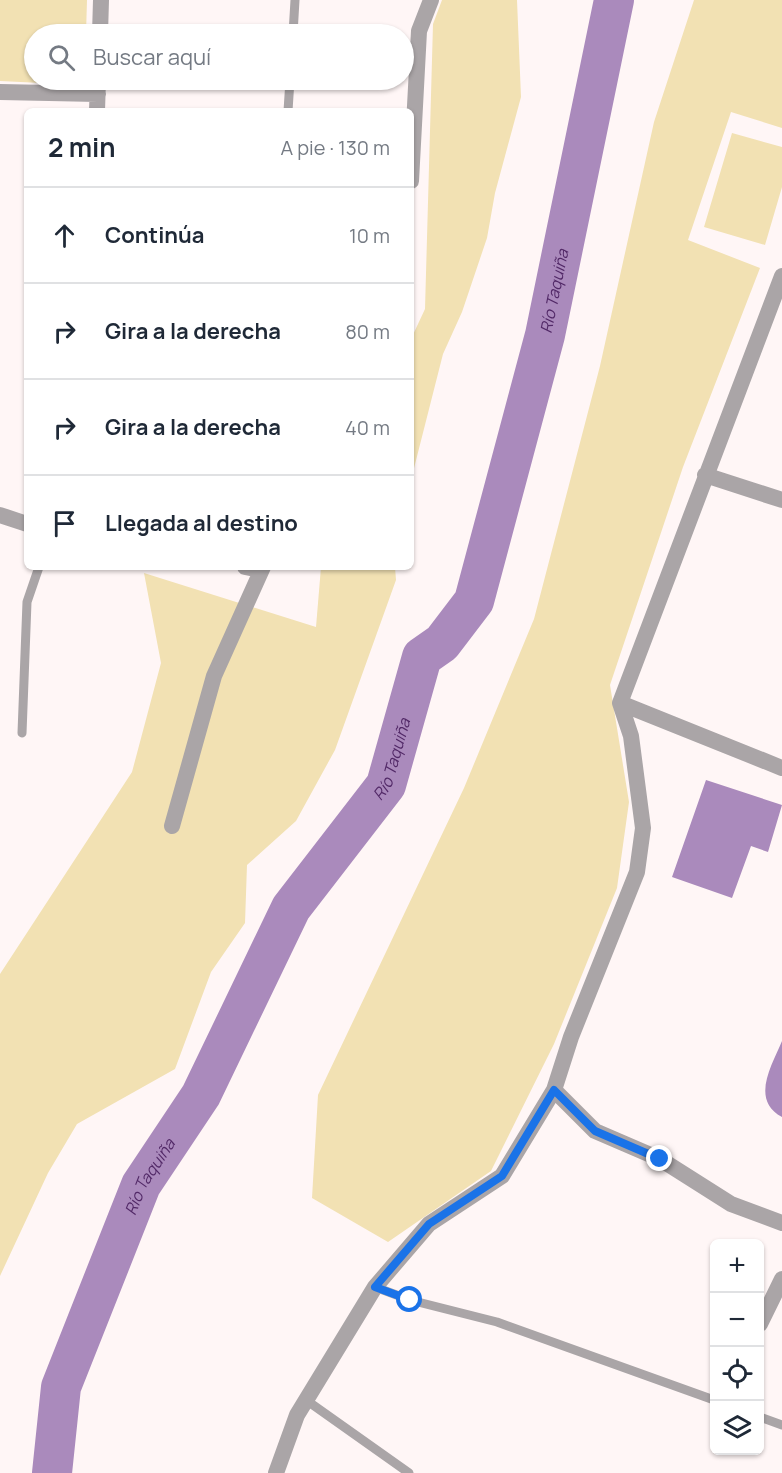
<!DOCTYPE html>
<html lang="es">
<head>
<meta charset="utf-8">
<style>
	body { margin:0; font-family:Manrope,sans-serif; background:#f6f6f7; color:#1f2937 }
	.controls { position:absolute; right:18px; bottom:18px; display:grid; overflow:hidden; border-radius:9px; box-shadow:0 2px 4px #0004 }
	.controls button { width:54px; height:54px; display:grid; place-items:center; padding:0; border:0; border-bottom:2px solid #e0e1e3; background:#fff; color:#1f2937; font:30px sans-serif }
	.stop { position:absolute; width:18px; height:18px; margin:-14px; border:4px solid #1a73e8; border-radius:50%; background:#fff }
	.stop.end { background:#1a73e8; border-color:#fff; box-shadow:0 2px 6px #0008 }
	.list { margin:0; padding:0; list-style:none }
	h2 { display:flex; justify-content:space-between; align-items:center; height:78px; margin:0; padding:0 24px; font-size:26px }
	h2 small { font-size:20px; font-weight:400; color:#747a83 }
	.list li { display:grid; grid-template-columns:39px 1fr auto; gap:18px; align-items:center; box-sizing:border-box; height:96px; padding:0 24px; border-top:2px solid #e0e1e3 }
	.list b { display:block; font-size:22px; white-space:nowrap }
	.list em { font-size:20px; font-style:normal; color:#747a83 }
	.icon { flex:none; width:33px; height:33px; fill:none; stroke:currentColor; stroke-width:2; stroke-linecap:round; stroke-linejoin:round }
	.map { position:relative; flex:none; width:782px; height:1473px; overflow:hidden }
	.search { position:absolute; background:#fff; box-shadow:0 2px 4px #0004; left:24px; top:24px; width:390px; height:66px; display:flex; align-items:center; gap:15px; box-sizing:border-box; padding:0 21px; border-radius:33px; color:#747a83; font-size:22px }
	.panel { position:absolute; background:#fff; box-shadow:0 2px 4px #0004; left:24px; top:108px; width:390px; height:462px; border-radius:9px }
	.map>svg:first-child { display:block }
	.green { fill:#f2e1b3 }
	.water { fill:#aa8abc }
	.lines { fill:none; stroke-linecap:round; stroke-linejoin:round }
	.river { stroke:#aa8abc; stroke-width:40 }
	.service { stroke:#aaa5a7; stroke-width:9 }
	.minor { stroke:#aaa5a7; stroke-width:16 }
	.route { stroke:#1a73e8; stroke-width:8 }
	.labels { text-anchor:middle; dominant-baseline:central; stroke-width:5; stroke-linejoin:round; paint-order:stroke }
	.water-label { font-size:16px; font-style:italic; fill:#522967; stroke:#fff6f6 }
</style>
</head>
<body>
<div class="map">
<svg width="782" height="1473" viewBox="0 0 782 1473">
	<rect width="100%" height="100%" fill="#fff6f6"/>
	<!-- green -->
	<path class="green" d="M0,0h87l-1,34h-52v46h50l-1,5 -83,-4z
		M442,0h75l4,97 -26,96 -8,45 -25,74 -19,42 -32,126v-141l14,-30 8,-285z
		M694,0h88v128l-51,-16 -43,128 72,28 -77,199 -73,218 19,117 -12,86 -63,156 -63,127 -103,71 -76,-44 6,-103 146,-307 70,-169 66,-253 54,-244z
		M732,133l50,14v40l-17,58 -61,-18z
		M321,567h74l1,13 -61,170 -39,71 -49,44 -2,58 -34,49 -36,97 -98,55 -29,49 -48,103v-302l132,-202 29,-109 -17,-90 172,54z"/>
	<!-- water -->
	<path class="water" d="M706,780l76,25 -14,47 -17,-6 -19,52 -60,-21z
		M782,1041v76c-32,-17 -10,-52 0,-76z"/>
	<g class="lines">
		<!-- river -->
		<path class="river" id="s1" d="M52,1473l9,-86 80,-202 60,-90 90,-187 95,-123 36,-128 20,-14 32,-42 71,-266 69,-335"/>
		<!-- service -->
		<path class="service" d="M293,34l2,-34
			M288,111l2,-31
			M22,733l5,-131 12,-35
			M375,1287l35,13 87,22 217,78
			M306,1400l103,73
			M760,1417l22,8"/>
		<!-- minor -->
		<path class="minor" d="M100,34l1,-34
			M0,92l98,2
			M97,111l1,-31
			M411,181l8,-150 12,-31
			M782,276l-162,427 11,33 12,92 -6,44 -66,165 -17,53 41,41 65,28 71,45 51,19
			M705,475l77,25
			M0,515l27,9
			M245,567l16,3
			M620,703l162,65
			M172,826l42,-150 49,-109
			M760,1324l22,-45
			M276,1473l21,-58 78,-128 54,-63 73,-48 52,-86"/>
	</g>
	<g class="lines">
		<!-- route -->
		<path class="route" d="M410,1300l-35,-13 54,-63 73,-48 52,-86 41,41 65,28"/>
	</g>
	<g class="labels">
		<!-- water labels -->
		<g class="water-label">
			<text stroke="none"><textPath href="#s1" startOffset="1305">Río Taquiña</textPath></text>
			<text stroke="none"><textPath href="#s1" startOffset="801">Río Taquiña</textPath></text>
			<text stroke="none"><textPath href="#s1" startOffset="315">Río Taquiña</textPath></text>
		</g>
	</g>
</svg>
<div class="controls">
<button>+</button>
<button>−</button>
<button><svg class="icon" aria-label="locate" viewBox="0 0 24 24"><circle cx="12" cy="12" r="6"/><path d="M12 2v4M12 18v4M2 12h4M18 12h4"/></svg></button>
<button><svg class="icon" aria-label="layers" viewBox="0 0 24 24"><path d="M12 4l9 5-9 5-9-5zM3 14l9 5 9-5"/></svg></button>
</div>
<div class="stop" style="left:410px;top:1300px"></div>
<div class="stop end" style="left:660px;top:1159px"></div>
<div class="search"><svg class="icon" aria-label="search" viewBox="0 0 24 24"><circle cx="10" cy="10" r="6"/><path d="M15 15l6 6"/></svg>Buscar aquí</div>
<section class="panel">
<h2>2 min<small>A pie · 130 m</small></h2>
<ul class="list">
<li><svg class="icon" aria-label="ahead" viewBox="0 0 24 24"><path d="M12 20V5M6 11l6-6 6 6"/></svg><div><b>Continúa</b></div><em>10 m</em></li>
<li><svg class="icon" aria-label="right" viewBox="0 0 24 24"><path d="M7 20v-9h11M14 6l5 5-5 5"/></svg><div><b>Gira a la derecha</b></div><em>80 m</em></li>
<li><svg class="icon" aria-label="right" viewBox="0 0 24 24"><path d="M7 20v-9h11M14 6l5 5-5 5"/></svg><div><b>Gira a la derecha</b></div><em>40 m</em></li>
<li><svg class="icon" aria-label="arrive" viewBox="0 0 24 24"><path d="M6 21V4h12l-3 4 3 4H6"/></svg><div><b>Llegada al destino</b></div></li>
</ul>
</section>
</div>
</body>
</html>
